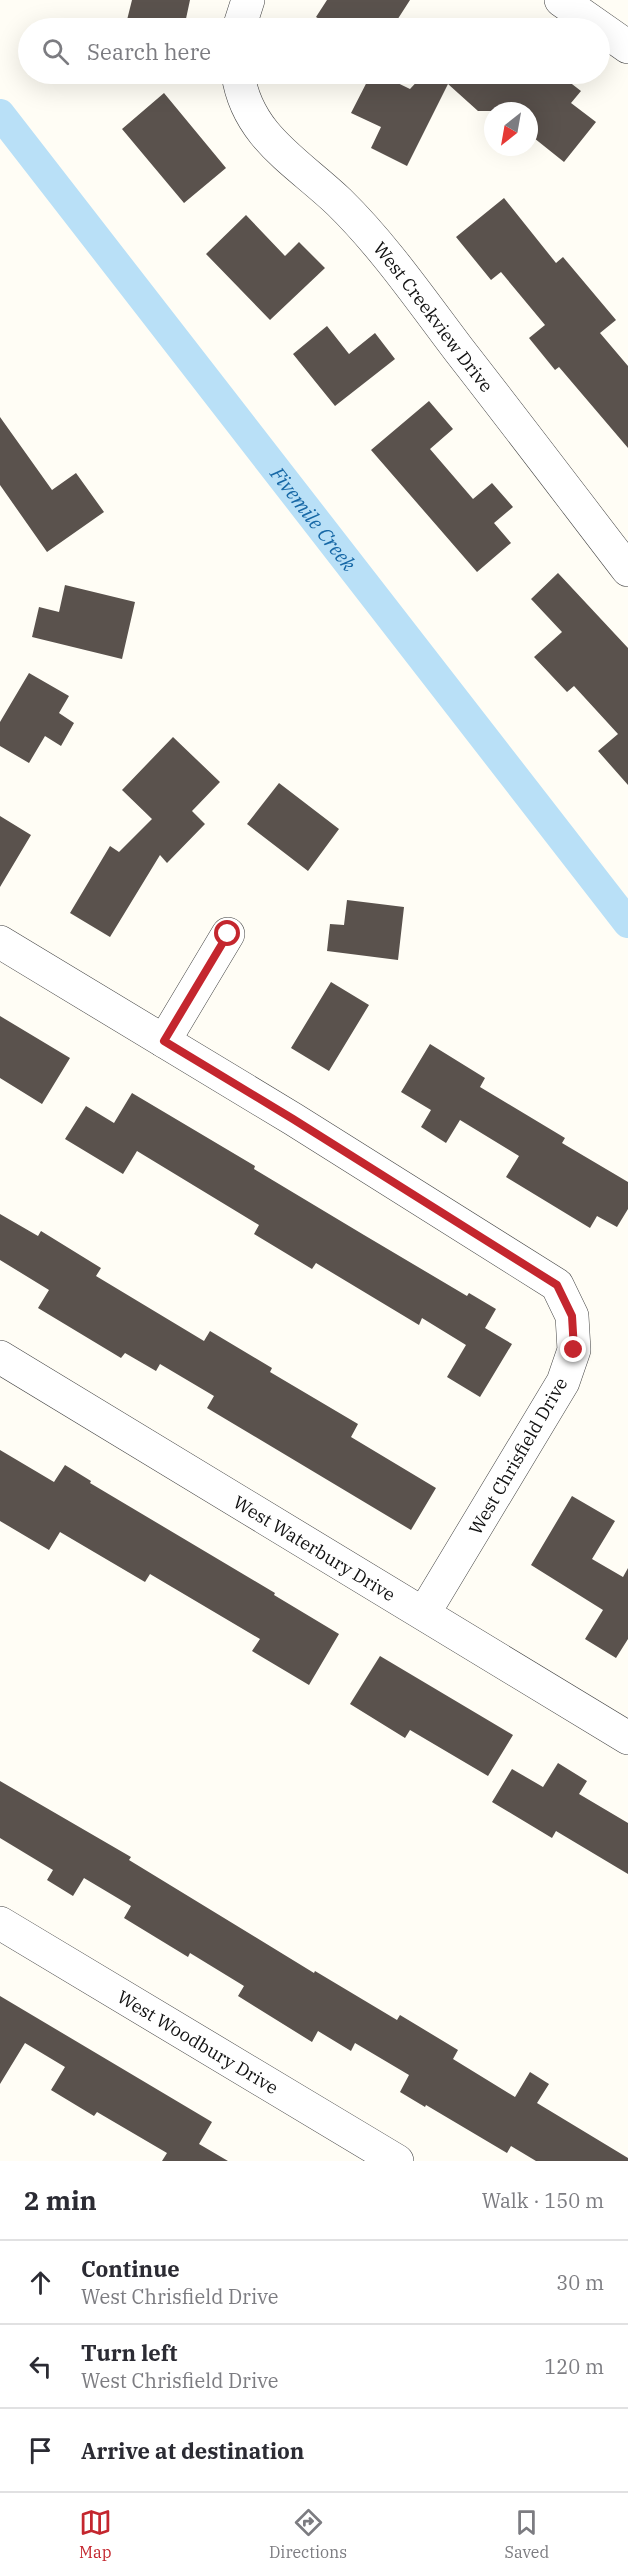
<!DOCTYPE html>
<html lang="en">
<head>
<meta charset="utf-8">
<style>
	body { margin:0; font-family:"IBM Plex Serif",serif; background:#f2f2f3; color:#2b2b33 }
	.compass { position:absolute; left:484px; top:102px; width:54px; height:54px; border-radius:50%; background:#fff; box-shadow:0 6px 24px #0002; rotate:211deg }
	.stop { position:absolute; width:18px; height:18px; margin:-14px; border:4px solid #c4262e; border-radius:50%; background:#fff }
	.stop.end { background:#c4262e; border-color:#fff; box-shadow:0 2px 6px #0008 }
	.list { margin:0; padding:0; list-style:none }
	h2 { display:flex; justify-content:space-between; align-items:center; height:78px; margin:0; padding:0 24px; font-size:26px }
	h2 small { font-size:20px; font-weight:400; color:#7c7c81 }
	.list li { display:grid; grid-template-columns:39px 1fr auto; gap:18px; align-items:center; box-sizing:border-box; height:84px; padding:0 24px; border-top:2px solid #e1e1e2 }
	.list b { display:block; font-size:22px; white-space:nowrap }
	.list p { margin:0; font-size:20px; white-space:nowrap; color:#7c7c81 }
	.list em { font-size:20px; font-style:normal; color:#7c7c81 }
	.icon { flex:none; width:33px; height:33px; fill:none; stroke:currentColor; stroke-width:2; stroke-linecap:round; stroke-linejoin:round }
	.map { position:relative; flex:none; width:628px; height:2161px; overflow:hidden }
	.search { position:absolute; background:#fff; box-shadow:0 6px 24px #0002; left:18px; right:18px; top:18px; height:66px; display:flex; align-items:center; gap:15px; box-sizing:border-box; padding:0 21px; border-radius:33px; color:#7c7c81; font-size:22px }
	.sheet { height:330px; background:#fff }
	nav { display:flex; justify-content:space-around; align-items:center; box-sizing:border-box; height:84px; border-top:2px solid #e1e1e2; background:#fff; font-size:16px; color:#7c7c81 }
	nav a { display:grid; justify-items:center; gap:3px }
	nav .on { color:#c4262e }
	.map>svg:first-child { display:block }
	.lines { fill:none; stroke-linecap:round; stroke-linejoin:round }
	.canal { stroke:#b9e0f7; stroke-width:30 }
	.building { fill:#5a524d }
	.minor-casing { stroke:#444; stroke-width:34 }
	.minor { stroke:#fff; stroke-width:33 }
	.route { stroke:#c4262e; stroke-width:8 }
	.labels { text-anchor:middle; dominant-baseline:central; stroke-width:6; stroke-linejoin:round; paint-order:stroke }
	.street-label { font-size:18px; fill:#111; stroke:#fff }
	.water-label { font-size:20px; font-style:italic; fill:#1768a6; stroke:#fff }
</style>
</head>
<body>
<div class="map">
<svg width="628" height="2161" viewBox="0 0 628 2161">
	<rect width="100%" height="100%" fill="#fffdf5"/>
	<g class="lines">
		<!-- canal -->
		<path class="canal" id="s1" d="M0,114l628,809"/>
	</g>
	<!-- building -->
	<path class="building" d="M132,0h58l-6,28h-59z
		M327,0h83l-18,28h-58l-18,-11z
		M371,74h8l31,15 14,-15h135l22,17 -10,12 25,19 -32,40 -35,-28v-23h-51l-30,-27 -41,82 -36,-18 10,-21 -30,-14z
		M164,93l62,75 -42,35 -62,-74z
		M504,198l52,65 7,-6 53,63 -16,13 28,33v82l-69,-81 -4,3 -26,-32 16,-13 -44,-53 -10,8 -35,-43z
		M246,215l39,41 14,-14 26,26 -55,52 -64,-66z
		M327,326l22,28 26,-21 20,26 -60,47 -42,-52z
		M429,401l24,28 -23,20 43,50 19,-16 21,24 -19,16 17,20 -34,29 -106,-122z
		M0,417l52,73 24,-17 28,39 -57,40 -47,-67z
		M558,573l70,75v137l-30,-34 20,-17 -44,-48 -7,6 -33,-35 28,-25 -31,-33z
		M65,585l70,17 -13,57 -90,-22 7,-30 20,5z
		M29,673l40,23 -10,17 15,10 -13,23 -16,-10 -16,27 -29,-17v-24z
		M173,737l47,45 -28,29 13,13 -38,39 -7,-8 -50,82 -40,-24 40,-67 9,6 33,-33 -30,-29z
		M279,783l60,46 -31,42 -61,-47z
		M0,816l31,19 -31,52z
		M347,900l57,7 -6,53 -71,-9 3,-27 14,1z
		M331,982l38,23 -40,66 -38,-23z
		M0,1016l70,42 -28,46 -42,-26z
		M430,1044l55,34 -5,9 85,51 -3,5 66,39v27l-11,18 -20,-11 -7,12 -84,-51 13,-21 -59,-36 -14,23 -25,-16 10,-17 -30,-18z
		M132,1093l123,73 -1,3 110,66 103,61 2,-3 27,16 -11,19 27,16 -32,53 -33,-20 19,-32 -44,-27 -3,7 -103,-62 -4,6 -58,-35 5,-9 -122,-74 -14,23 -58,-35 21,-33 28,17z
		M0,1214l38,22 3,-5 60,37 -5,8 108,65 6,-10 62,37 -2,4 88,52 -7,13 85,51 -25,42 -204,-122 7,-12 -54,-32 -4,7 -31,-18 -4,5 -83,-50 11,-18 -49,-30z
		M0,1450l54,32 11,-17 26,16 -1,2 185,110 -1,2 65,39 -30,51 -57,-34 8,-12 -110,-65 -5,8 -85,-50 -11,18 -49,-29z
		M572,1496l43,25 -23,38 31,18 5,-9v71l-12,19 -31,-19 18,-29 -72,-45z
		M380,1656l133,79 -25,41 -78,-46 -5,8 -55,-34z
		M558,1763l29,18 -8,13 49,29v51l-72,-43 -4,7 -60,-36 20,-33 31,18z
		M0,1781l131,76 -2,3 185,113 1,-2 82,49 3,-5 58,35 -5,9 62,38 15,-25 19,12 -12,19 91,55v3h-92l-25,-15 -4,7 -81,-48 -1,2 -25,-15 9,-17 -54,-32 -4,8 -33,-20 -6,11 -29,-18 -45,-28 6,-10 -54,-33 -2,4 -64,-39 7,-12 -47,-28 -11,18 -26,-16 6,-10 -53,-32z
		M0,1996l212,126 -13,22 29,17h-66l5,-8 -70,-41 -3,4 -43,-26 14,-23 -40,-24 -25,41z"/>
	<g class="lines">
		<!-- minor casing -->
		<g class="minor-casing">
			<g id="minor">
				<path d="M561,0l67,47"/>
				<path d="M239,28l9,-28"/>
				<path id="s2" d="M238,74c9,62 59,88 101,128 45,44 82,98 120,148 57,73 113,147 169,220"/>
				<path d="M0,942l293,177 264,166 15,31 2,34 -11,32 -139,231"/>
				<path d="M164,1041l64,-107"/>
				<path id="s3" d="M0,1357l628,381"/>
				<path id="s4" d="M0,1923l397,238"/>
			</g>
		</g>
		<!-- minor -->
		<use href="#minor" class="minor"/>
	</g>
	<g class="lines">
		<!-- route -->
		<path class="route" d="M228,934l-64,107 129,78 264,166 15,31 2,34"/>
	</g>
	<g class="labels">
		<!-- street labels -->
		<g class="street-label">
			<text stroke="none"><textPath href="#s2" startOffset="316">West Creekview Drive</textPath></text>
			<text transform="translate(518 1456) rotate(-60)">West Chrisfield Drive</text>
			<text stroke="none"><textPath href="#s3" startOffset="368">West Waterbury Drive</textPath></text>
			<text stroke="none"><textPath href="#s4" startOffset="231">West Woodbury Drive</textPath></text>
		</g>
		<!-- water labels -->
		<g class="water-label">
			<text stroke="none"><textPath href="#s1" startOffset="512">Fivemile Creek</textPath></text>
		</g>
	</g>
</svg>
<svg class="compass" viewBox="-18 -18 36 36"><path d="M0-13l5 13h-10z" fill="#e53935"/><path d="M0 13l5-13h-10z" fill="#7c7c81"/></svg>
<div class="stop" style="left:228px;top:934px"></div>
<div class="stop end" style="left:574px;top:1350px"></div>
<div class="search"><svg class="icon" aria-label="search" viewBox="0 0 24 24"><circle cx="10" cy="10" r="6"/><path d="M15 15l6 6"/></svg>Search here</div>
</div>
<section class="sheet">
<h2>2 min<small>Walk · 150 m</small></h2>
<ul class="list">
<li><svg class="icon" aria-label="ahead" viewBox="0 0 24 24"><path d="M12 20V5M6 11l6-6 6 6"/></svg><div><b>Continue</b><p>West Chrisfield Drive</p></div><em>30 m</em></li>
<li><svg class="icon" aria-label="left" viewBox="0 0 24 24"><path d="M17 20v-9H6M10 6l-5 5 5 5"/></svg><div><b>Turn left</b><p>West Chrisfield Drive</p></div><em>120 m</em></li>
<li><svg class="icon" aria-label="arrive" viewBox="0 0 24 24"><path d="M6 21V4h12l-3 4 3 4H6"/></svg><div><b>Arrive at destination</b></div></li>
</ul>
</section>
<nav>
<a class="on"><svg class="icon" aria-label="map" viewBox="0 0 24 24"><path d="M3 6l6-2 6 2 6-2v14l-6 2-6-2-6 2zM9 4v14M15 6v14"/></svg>Map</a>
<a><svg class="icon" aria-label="directions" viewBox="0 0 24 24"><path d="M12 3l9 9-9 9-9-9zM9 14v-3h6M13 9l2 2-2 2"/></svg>Directions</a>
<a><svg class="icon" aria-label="saved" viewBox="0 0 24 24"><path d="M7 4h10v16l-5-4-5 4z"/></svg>Saved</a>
</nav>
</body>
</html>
